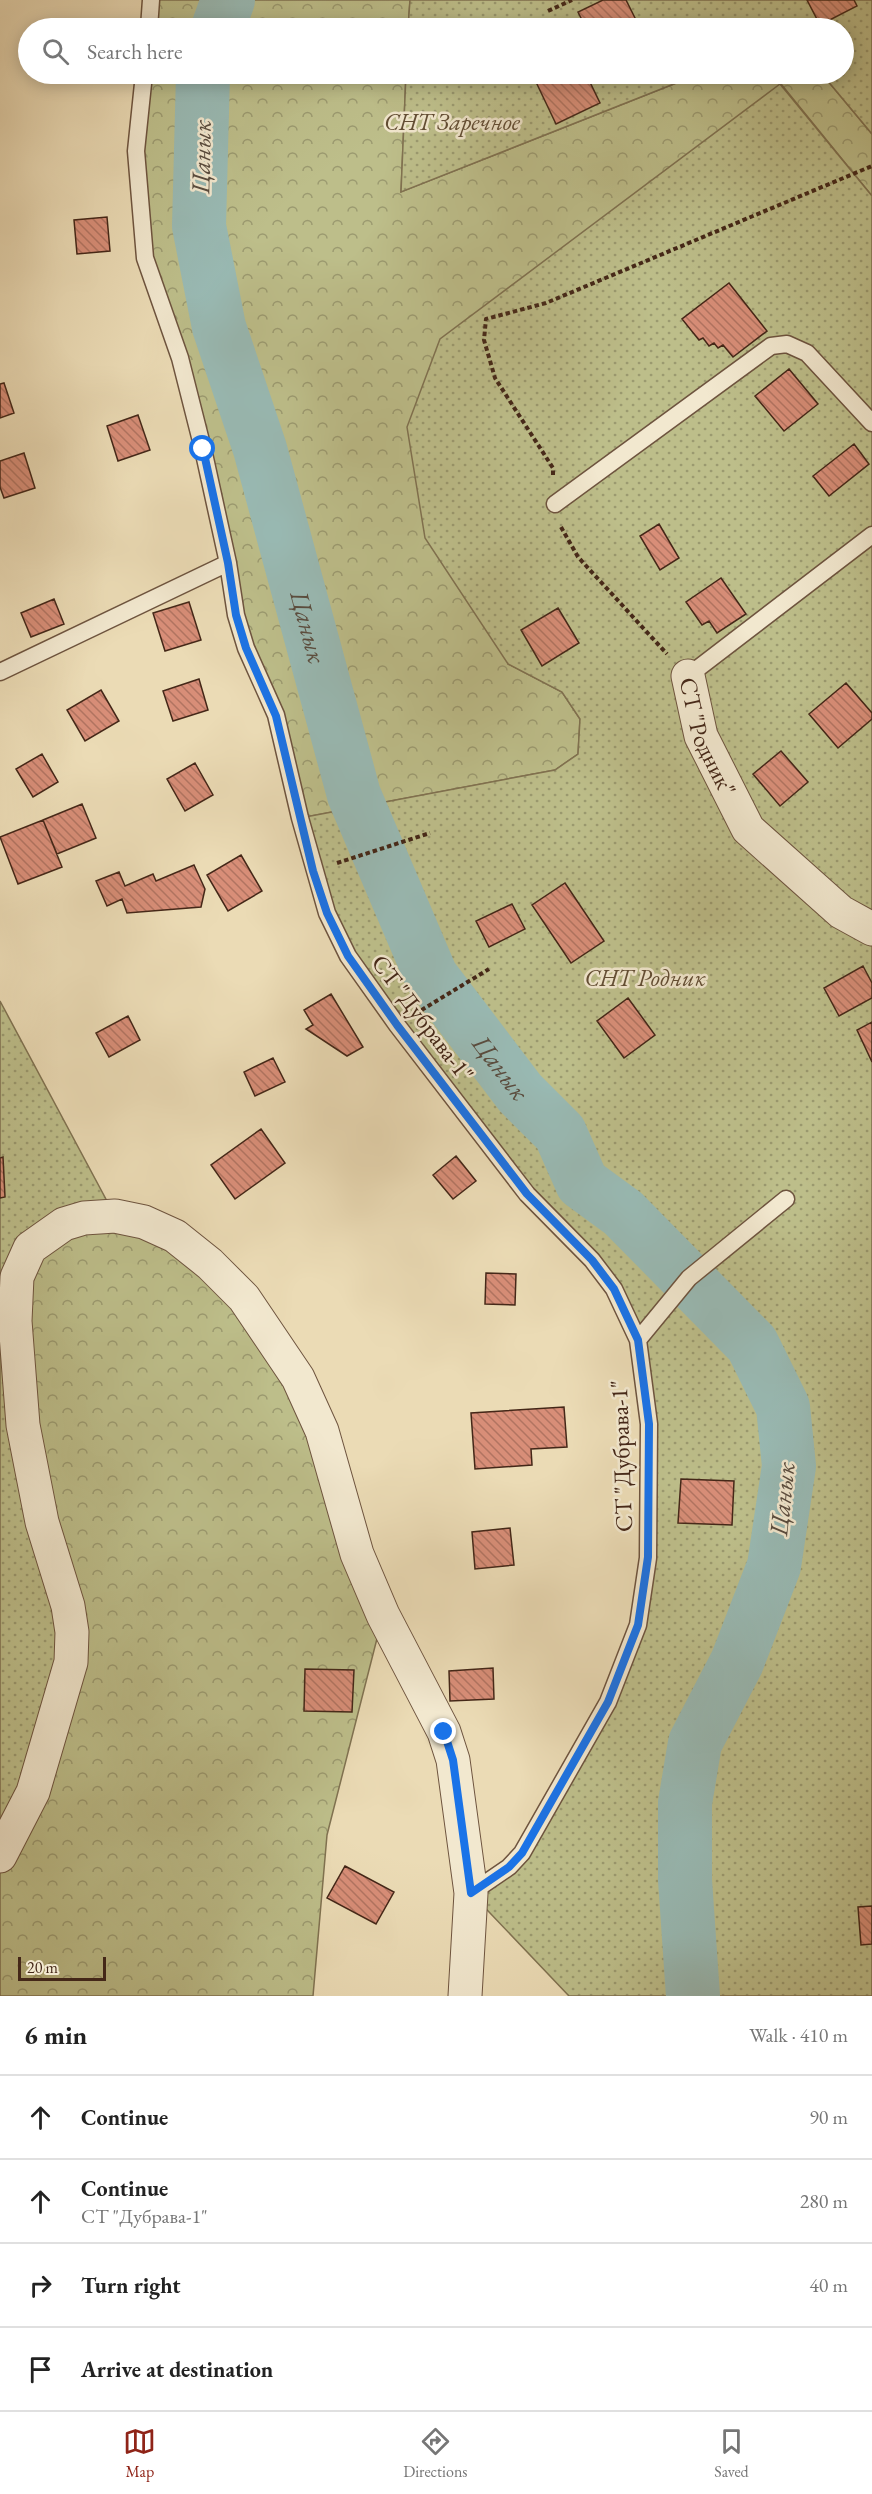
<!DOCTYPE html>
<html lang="en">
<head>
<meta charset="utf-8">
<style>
	body { margin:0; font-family:"EB Garamond",serif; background:#f2f2f2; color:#222 }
	.scale { position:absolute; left:18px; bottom:15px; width:88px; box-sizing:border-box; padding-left:6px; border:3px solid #442718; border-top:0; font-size:16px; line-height:21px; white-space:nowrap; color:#442718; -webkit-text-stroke:4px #f2e8cf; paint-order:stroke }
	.stop { position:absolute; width:18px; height:18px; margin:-14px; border:4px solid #1a73e8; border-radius:50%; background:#fff }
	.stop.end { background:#1a73e8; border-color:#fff; box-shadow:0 2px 6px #0008 }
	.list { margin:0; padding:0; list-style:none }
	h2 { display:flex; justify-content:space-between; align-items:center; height:78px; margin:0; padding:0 24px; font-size:26px }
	h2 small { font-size:20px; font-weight:400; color:#767676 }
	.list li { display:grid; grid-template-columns:39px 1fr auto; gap:18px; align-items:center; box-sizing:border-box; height:84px; padding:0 24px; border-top:2px solid #e0e0e0 }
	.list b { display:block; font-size:22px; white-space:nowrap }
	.list p { margin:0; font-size:20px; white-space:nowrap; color:#767676 }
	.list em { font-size:20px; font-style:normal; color:#767676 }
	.icon { flex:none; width:33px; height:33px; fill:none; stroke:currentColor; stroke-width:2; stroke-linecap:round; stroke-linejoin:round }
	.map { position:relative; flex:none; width:872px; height:1996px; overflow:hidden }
	.search { position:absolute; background:#fff; box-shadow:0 3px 15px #0003; left:18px; right:18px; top:18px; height:66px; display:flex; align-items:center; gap:15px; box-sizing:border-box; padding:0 21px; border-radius:33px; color:#767676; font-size:22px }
	.sheet { height:414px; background:#fff }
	nav { display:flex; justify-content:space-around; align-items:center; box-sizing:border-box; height:84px; border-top:2px solid #e0e0e0; background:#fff; font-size:16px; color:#767676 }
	nav a { display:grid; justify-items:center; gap:3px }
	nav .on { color:#8f2418 }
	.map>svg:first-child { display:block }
	.forest { fill:url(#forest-crowns); stroke:#807251; stroke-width:1.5 }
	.garden { fill:url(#garden-dots); stroke:#807251; stroke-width:1.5 }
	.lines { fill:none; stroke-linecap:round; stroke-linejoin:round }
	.river { stroke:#99bab4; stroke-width:54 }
	.building { fill:url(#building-back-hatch); stroke:#442718; stroke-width:1.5 }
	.service-casing { stroke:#6e543f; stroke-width:19 }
	.minor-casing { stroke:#6e543f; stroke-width:35 }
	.tertiary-casing { stroke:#6e543f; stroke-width:35 }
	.path { stroke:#442718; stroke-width:4; stroke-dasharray:4.5 3; stroke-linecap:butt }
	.service { stroke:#f2e8cf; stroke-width:16 }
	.minor { stroke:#f2e8cf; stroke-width:33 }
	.tertiary { stroke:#f2e8cf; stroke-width:33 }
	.route { stroke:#1a73e8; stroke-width:8 }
	.labels { text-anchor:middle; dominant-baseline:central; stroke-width:5; stroke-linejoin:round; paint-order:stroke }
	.park-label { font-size:24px; font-style:italic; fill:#624d34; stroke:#f2e8cf }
	.street-label { font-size:24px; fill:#442718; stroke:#f2e8cf }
	.water-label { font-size:26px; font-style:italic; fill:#594c3f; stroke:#f2e8cf }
</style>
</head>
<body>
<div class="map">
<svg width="872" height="1996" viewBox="0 0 872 1996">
	<defs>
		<pattern id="forest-crowns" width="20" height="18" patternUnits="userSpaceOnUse" patternTransform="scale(1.5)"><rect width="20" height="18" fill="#bdbe8a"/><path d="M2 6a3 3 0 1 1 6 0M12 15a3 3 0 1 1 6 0" fill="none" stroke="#9b9a70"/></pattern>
		<pattern id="garden-dots" width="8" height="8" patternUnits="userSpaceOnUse" patternTransform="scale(1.5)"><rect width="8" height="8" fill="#bdbe8a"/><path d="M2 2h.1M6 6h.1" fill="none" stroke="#9b9a70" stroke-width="1.8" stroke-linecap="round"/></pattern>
		<pattern id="building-back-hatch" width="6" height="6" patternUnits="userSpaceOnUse" patternTransform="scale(1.5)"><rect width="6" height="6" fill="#d88e78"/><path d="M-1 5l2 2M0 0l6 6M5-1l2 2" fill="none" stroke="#b17461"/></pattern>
	</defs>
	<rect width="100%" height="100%" fill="#ebdbb5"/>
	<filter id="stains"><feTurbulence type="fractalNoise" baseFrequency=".00333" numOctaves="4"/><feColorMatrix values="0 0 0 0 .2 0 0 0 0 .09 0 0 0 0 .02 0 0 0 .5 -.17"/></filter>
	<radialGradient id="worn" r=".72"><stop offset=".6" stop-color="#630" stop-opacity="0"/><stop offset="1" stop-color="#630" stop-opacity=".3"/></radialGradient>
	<!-- forest -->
	<path class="forest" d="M151,0h259l-2,28h-259z
		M144,74h262l-5,118 298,-118h123l50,60v62l-91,-112 -273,580 54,28 18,27 -2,35 -23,16 -255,48 -155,-560 -9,-107z
		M144,1222l130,117 109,276 -56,220 -14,161h-313v-140l15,-535 28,-84z"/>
	<!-- garden -->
	<path class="garden" d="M410,0h462v134l-50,-60h22v-46h-436z
		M406,74h293l-298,118z
		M780,84l92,112v1800h-303l-98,-103 38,-26 99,-165 30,-77 11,-201 -23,-113 -99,-117 -179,-238 -48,-138 255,-48 23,-16 2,-35 -18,-27 -54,-28 -83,-126 -18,-111 33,-88z
		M0,1001l115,215 -72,21 -28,84 57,311 -72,224z"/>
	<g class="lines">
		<!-- river -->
		<g class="river">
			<path d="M218,28l10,-28"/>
			<path id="s1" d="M203,74l-4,152 20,101 41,122 94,346 77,181 89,117 40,40 22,50 41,30 129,131 31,63 6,59 -15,100 -37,96 -42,81 -10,60v77l8,116"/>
		</g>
	</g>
	<!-- building -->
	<path class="building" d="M603,0h23l14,28h-54l-8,-16z
		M807,0h47l3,6 -37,19z
		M549,74h37l14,29 -44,21 -21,-44z
		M107,217l3,34 -33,3 -3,-34z
		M729,283l38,48 -34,26 -10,-12 -5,3 -4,-5 -5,3 -6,-8 -4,2 -17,-21z
		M789,369l29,35 -34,27 -29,-35z
		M4,383l10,30 -14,5v-34z
		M138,415l12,35 -32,11 -11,-35z
		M854,444l15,20 -40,32 -16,-20z
		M24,453l11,35 -31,10 -4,-11v-26z
		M659,524l20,34 -19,12 -20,-34z
		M721,578l25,36 -29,19 -8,-12 -7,4 -16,-23z
		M54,599l10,25 -33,13 -10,-24z
		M189,602l12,38 -36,11 -12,-38z
		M558,608l21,35 -37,23 -21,-36z
		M199,679l9,31 -35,11 -10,-30z
		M846,683l26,30v6l-34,29 -29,-34z
		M101,690l18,31 -34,20 -18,-31z
		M781,751l27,31 -28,24 -27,-32z
		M42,754l16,28 -25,15 -17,-28z
		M195,763l18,32 -28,16 -18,-32z
		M82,804l14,34 -39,16 -14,-34z
		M43,820l19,47 -44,17 -18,-47z
		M241,855l21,36 -34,20 -21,-36z
		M194,865l11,24 -4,18 -74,6 -5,-14 -15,7 -11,-25 23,-9 6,14 28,-12 3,7z
		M565,883l39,58 -33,22 -39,-58z
		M512,904l13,25 -36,18 -13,-26z
		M863,966l9,17v15l-33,18 -15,-28z
		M331,994l32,53 -16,9 -41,-27 7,-4 -9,-15z
		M628,998l27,37 -31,23 -27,-37z
		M128,1016l12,24 -31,17 -13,-24z
		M872,1022v40l-15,-32z
		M273,1058l12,24 -30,14 -11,-24z
		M261,1129l24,34 -50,36 -24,-34z
		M456,1156l20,25 -23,18 -20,-24z
		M3,1157l2,40 -5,1v-40z
		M486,1273l30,1 -1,31 -30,-1z
		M564,1407l3,40 -36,2 1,16 -57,4 -4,-56z
		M681,1479l53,2 -2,44 -54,-2z
		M510,1528l4,37 -39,4 -3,-37z
		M493,1668l1,31 -44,2 -1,-30z
		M305,1669l49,1 -2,42 -48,-1z
		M345,1866l49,26 -18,32 -49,-26z
		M872,1906v38l-11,1 -3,-38z"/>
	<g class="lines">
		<!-- service casing -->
		<g class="service-casing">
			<path id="service" d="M149,28l2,-28
				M144,74l-8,77 9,107 35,100 23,91 25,114 8,52 10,33 30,67 24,103 27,95 21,43 49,69 130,169 65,66 22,29 24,51 11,84 -1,134 -10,67 -30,77 -86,151 -13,14 -38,26
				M555,504l216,-158 16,-2 20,9 65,70
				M0,672l228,-109
				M688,676l184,-141
				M638,1340l51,-62 97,-79"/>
		</g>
		<!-- minor casing -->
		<g class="minor-casing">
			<g id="minor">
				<path id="s2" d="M688,676l13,60 47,93 93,83 31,17"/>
			</g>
		</g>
		<!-- tertiary casing -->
		<g class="tertiary-casing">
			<path id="tertiary" d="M0,1856l33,-64 38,-130 1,-30 -4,-26 -26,-84 -19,-97 -8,-104 2,-44 13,-29 34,-24 20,-6 31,-2 29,6 31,14 35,28 34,34 54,80 24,53 35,123 26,61 61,117 9,28 18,133 -6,103"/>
		</g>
		<!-- path -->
		<path class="path" d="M548,11l24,-11
			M553,475v-7l-58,-90 -11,-38 2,-21 60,-16 326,-137
			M561,527l17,30 89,97
			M337,863l93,-30
			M415,1014l74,-45"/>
		<!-- service -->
		<use href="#service" class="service"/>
		<!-- minor -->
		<use href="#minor" class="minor"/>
		<!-- tertiary -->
		<use href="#tertiary" class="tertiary"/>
	</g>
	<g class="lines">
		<!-- route -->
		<path class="route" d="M203,449l25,114 8,52 10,33 30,68 37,155 14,42 21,43 49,69 130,169 65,66 22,29 24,51 11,84 -1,133 -10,68 -30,77 -86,151 -13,14 -38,26 -18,-133 -9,-28"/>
	</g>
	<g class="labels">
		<!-- park labels -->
		<g class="park-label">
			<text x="452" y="121">СНТ Заречное</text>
			<text x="645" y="977">СНТ Родник</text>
		</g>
		<!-- street labels -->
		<g class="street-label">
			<text stroke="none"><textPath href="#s2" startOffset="64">СТ "Родник"</textPath></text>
			<text transform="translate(423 1018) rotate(53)">СТ "Дубрава-1"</text>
			<text transform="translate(621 1456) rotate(-92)">СТ "Дубрава-1"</text>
		</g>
		<!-- water labels -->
		<g class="water-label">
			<text transform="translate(201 157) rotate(-89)">Цанык</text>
			<text stroke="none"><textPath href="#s1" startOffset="568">Цанык</textPath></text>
			<text stroke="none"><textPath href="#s1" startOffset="1054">Цанык</textPath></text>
			<text transform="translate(782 1499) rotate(-84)">Цанык</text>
		</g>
	</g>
	<rect width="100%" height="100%" filter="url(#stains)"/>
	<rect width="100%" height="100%" fill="url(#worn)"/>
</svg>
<div class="scale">20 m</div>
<div class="stop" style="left:203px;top:449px"></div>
<div class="stop end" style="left:444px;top:1732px"></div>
<div class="search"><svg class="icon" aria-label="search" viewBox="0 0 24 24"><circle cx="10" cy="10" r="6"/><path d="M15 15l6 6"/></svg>Search here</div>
</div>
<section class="sheet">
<h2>6 min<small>Walk · 410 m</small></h2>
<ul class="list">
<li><svg class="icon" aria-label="ahead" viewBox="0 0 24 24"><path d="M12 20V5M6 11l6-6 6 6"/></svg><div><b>Continue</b></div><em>90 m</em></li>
<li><svg class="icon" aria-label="ahead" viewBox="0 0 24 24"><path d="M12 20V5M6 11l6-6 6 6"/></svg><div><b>Continue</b><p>СТ &quot;Дубрава-1&quot;</p></div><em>280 m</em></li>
<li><svg class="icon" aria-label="right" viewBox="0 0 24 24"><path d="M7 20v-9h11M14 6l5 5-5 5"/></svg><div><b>Turn right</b></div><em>40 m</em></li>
<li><svg class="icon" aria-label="arrive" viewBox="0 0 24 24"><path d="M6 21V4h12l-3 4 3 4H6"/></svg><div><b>Arrive at destination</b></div></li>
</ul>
</section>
<nav>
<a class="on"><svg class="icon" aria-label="map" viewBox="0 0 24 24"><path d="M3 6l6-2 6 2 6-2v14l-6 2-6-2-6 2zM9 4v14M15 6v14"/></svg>Map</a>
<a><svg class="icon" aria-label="directions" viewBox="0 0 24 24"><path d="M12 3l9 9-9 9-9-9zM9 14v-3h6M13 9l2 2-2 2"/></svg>Directions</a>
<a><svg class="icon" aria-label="saved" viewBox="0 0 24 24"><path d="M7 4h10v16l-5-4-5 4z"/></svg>Saved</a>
</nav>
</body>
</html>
